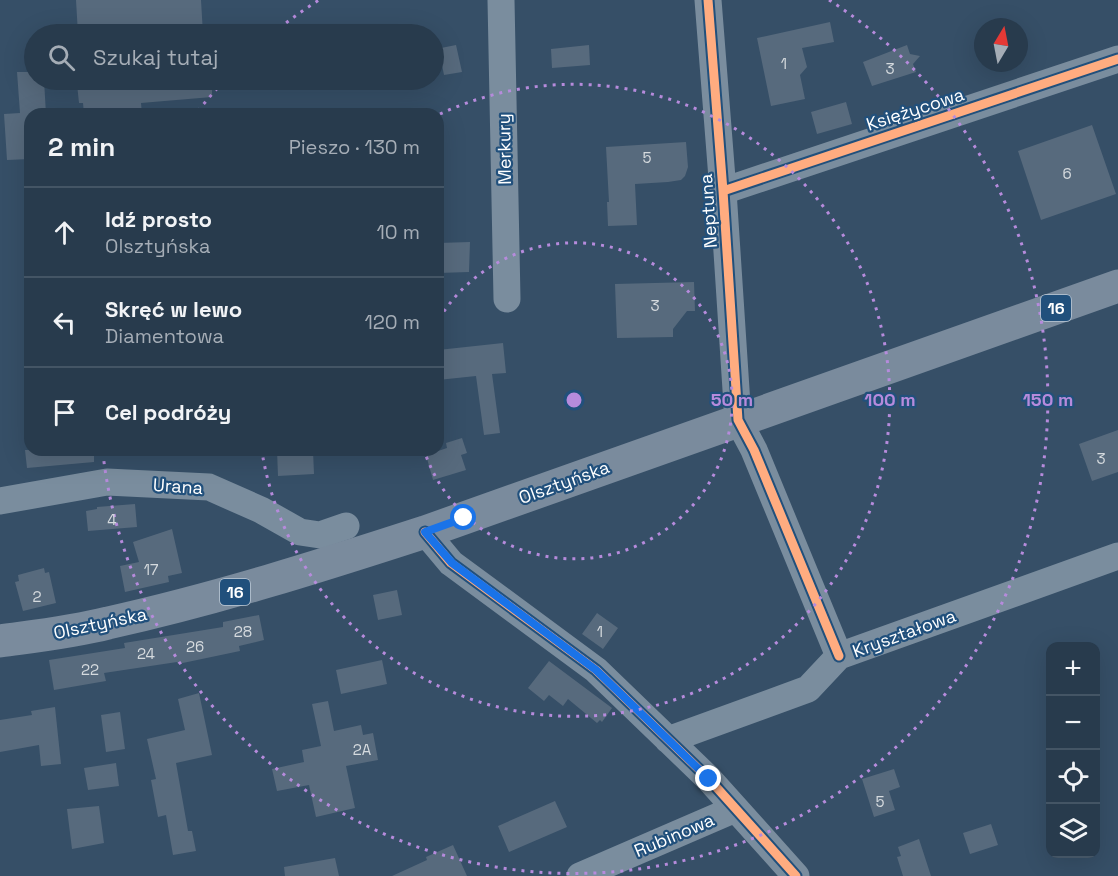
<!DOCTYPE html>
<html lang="pl">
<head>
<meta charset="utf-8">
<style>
	body { margin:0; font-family:"Space Grotesk",sans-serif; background:#344657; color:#f1f3f6 }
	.controls { position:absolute; right:18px; bottom:18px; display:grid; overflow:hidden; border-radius:12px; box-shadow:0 6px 24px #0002 }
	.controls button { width:54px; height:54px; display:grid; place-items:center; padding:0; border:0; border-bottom:2px solid #445565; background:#283b4d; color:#f1f3f6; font:30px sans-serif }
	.compass { position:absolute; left:974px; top:18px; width:54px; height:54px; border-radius:50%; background:#283b4d; box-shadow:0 6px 24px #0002; rotate:10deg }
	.stop { position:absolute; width:18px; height:18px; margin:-14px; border:4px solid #1a73e8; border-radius:50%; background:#fff }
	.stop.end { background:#1a73e8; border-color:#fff; box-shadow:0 2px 6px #0008 }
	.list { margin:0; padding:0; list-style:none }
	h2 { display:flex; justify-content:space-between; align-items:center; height:78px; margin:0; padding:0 24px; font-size:26px }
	h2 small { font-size:20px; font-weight:400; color:#a5adb6 }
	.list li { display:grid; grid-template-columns:39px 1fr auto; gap:18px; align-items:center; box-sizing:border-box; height:90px; padding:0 24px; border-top:2px solid #445565 }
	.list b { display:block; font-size:22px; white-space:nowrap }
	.list p { margin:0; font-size:20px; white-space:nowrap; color:#a5adb6 }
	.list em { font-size:20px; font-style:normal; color:#a5adb6 }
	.icon { flex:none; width:33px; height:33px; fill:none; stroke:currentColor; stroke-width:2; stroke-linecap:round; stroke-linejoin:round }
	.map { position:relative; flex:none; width:1118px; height:876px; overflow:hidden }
	.search { position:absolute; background:#283b4d; box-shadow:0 6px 24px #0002; left:24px; top:24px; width:420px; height:66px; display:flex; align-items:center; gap:15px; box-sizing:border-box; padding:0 21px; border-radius:33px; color:#a5adb6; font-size:22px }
	.panel { position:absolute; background:#283b4d; box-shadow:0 6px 24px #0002; left:24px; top:108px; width:420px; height:348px; border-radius:18px }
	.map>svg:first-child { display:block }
	.building { fill:#576a7d }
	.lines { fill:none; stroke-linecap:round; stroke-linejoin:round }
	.minor { stroke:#7a8d9e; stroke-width:27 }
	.major { stroke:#7a8b9d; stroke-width:33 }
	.cycleway-casing { stroke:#21507c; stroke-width:13 }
	.cycleway { stroke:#ffac80; stroke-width:9 }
	.route { stroke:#1a73e8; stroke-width:8 }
	.ring { fill:none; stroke:#b68bdc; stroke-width:3; stroke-dasharray:3 6 }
	.labels { text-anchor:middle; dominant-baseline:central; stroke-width:4.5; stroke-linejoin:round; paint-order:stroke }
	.number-label { font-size:15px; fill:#d5dade }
	.shield { fill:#21507c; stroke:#bccad8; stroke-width:1.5 }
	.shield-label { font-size:16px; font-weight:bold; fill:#fff }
	.street-label { font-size:18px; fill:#fff; stroke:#21507c }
	.centre { fill:#b68bdc; stroke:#21507c; stroke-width:3 }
	.ring-label { font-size:18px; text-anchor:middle; font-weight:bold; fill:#b68bdc; stroke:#21507c; stroke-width:4.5; stroke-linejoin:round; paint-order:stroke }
</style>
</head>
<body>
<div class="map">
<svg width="1118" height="876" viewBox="0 0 1118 876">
	<rect width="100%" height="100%" fill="#364f67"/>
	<!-- building -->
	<path class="building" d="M76,0h125l2,34h-125z
		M830,22l4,20 -32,6 5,19 -7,8 5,24 -34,7 -14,-68z
		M456,45l6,27 -18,3 -2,-10 -3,1 -3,-17z
		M589,45l1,20 -38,3 -1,-19z
		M907,45l3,9 10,2 -7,8 3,8 -44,14 -9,-24z
		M17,72h17v8h10l2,34h-16v45l-23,1 -3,-46 16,-1z
		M81,80h131v17l-71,6 1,11h-58l-1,-11h-4l-2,-19h5z
		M846,102l6,22 -35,10 -6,-22z
		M1092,125l24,69 -75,26 -23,-69z
		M686,142l2,25 -3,9 -4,4 -13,2 -33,2 2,41 -29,1 -1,-24h2l-3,-55z
		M470,242l-1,30 -31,1v-30z
		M694,282l1,29h-8l-14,18v8l-56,1 -2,-54z
		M503,343l3,30 -14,1 8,59 -16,2 -8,-59 -38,4v-30z
		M1118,430v42l-26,9 -13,-37z
		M462,438l5,15 -6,2 5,15 -33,10 -7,-25 21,-7 -1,-5z
		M25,450h69v12l-67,6z
		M277,450h36l1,24 -36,2z
		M135,504l2,23 -49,4 -2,-20 11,-2v-2z
		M172,529l10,44 -14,3 1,6 -44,10 -5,-26 19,-4 -6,-20z
		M44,568l1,5 4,-1 7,31 -33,8 -8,-29 4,-1 -1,-6z
		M397,590l5,25 -24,5 -5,-25z
		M597,613l21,15 -15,21 -21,-15z
		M259,615l5,25 -25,6 1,5 -62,13 -1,-2 -73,11 2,8 -52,9 -5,-30 76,-12 -1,-5 99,-16v-5z
		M382,660l5,24 -46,10 -5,-24z
		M549,661l63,47 -10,14 -2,-2 -3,3 -29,-24 -5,7 -14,-11 -5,6 -16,-13z
		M199,693l13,62 -36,8 12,68h4l4,20 -23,4 -7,-40 -8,2 -7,-37 5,-1 -9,-40 38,-9 -7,-31z
		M328,701l6,30 27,-6 2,10 10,-2 5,27 -32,6 9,42 -39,9 -7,-32 -32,6 -5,-22 32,-7 -2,-12 19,-4 -9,-42z
		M55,707l6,57 -20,2 -2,-21 -39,7v-32l32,-5 -1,-4z
		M120,712l5,37 -19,3 -5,-37z
		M116,763l3,23 -31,4 -4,-22z
		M894,769l6,18 -11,4 6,19 -21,7 -12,-38z
		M555,801l12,26 -58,25 -11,-26z
		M99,806l5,37 -32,6 -5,-40z
		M991,824l7,21 -28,9 -7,-21z
		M919,839l12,37h-28l-6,-19 4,-1 -3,-9z
		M453,845l14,31h-75l35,-16 -1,-3z
		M335,858l4,18h-54l-1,-9z"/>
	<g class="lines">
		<!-- minor -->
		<path class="minor" d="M501,0l6,299
			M708,0l15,191 15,229 16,30 85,206
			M723,191l395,-132
			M0,501l107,-19 102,5 52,23 39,22 20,3 26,-9
			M425,532l26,31 145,107 113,109 87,97
			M668,740l140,-51 31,-33 279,-100
			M580,876l155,-67"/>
		<!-- major -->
		<path class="major" d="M0,641c36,-5 73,-9 108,-18 108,-24 212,-57 317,-91l693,-246"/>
		<!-- cycleway casing -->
		<g class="cycleway-casing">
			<path id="cycleway" d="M708,0l15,191 15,229 16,30 85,206
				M723,191l395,-132
				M425,532l26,31 145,107 113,109 87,97"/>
		</g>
		<!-- cycleway -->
		<use href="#cycleway" class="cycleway"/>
	</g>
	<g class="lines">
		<!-- route -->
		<path class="route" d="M464,518l-39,14 27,31 144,107 113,109"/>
	</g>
	<!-- distance rings -->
	<g class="ring">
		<path d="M439 319A158 158 0 1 1 424 450"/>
		<path d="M440 114A316 316 0 1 1 262 452"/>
		<path d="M198 111A474 474 0 0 1 225 80M272 34A474 474 0 0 1 319 0M829 0A474 474 0 1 1 103 454"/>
	</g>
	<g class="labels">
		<!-- number labels -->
		<g class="number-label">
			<text x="784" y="63">1</text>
			<text x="890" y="68">3</text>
			<text x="647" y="157">5</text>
			<text x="1067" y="173">6</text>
			<text x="655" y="305">3</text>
			<text x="1101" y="458">3</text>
			<text x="112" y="519">4</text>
			<text x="151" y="569">17</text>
			<text x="37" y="596">2</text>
			<text x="243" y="631">28</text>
			<text x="600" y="631">1</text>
			<text x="195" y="646">26</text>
			<text x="146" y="653">24</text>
			<text x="90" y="669">22</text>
			<text x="362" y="749">2A</text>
			<text x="880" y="801">5</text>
		</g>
		<!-- shield labels -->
		<g class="shield">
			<rect x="1041" y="295" width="30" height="26" rx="4.5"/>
			<rect x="220" y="579" width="30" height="26" rx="4.5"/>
		</g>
		<g class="shield-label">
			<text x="1056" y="308">16</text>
			<text x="235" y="592">16</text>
		</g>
		<!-- street labels -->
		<g class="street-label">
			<text transform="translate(915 109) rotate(-18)">Księżycowa</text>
			<text transform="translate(504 149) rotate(-91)">Merkury</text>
			<text transform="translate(708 211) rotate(-94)">Neptuna</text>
			<text transform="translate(564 482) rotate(-20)">Olsztyńska</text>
			<text transform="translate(178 486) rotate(4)">Urana</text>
			<text transform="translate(100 623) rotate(-12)">Olsztyńska</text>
			<text transform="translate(904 633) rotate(-20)">Kryształowa</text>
			<text transform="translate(674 835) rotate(-23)">Rubinowa</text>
		</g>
	</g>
	<circle cx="574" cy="400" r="9" class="centre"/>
	<g class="ring-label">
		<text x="732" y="406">50 m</text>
		<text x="890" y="406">100 m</text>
		<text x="1048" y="406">150 m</text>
	</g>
</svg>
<div class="controls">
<button>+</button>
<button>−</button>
<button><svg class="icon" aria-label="locate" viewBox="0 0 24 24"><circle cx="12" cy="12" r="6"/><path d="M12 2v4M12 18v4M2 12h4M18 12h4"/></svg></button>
<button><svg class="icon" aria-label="layers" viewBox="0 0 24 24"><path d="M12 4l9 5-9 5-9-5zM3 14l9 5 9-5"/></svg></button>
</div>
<svg class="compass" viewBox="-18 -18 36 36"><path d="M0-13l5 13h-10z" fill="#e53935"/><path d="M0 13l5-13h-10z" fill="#a5adb6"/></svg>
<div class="stop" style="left:464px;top:518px"></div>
<div class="stop end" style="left:709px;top:779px"></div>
<div class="search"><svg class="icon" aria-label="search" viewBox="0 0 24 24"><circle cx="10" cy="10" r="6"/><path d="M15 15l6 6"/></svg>Szukaj tutaj</div>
<section class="panel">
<h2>2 min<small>Pieszo · 130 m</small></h2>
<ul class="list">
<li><svg class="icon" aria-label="ahead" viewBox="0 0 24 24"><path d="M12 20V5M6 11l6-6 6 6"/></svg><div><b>Idź prosto</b><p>Olsztyńska</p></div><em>10 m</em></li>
<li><svg class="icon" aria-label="left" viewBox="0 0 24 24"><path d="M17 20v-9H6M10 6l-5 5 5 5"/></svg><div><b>Skręć w lewo</b><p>Diamentowa</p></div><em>120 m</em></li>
<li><svg class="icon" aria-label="arrive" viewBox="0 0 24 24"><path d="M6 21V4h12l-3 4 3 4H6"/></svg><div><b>Cel podróży</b></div></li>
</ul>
</section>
</div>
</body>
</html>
